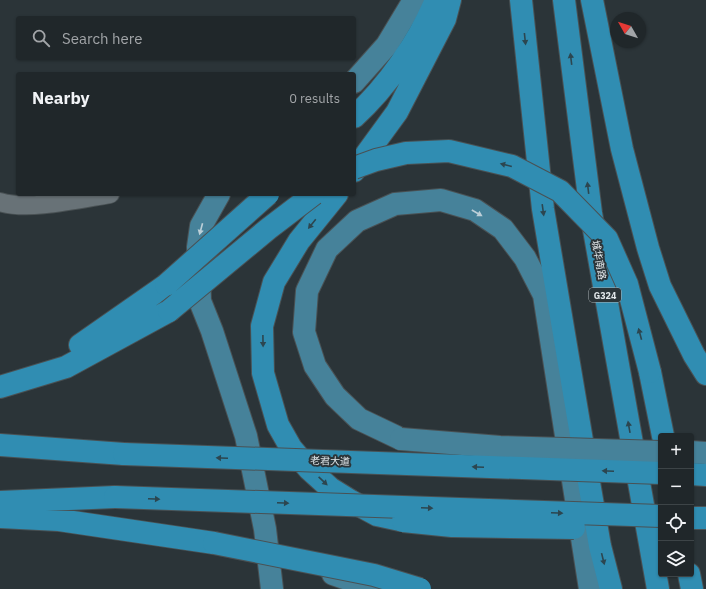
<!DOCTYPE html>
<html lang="en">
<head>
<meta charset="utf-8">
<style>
	body { margin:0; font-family:"IBM Plex Sans","Noto Sans SC",sans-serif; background:#282f32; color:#f1f3f6 }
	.controls { position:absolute; right:12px; bottom:12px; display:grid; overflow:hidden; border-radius:4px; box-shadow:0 1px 3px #0004 }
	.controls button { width:36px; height:36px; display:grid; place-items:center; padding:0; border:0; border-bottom:1px solid #3d4447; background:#20272a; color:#f1f3f6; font:20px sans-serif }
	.compass { position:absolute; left:610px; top:12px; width:36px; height:36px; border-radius:50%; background:#20272a; box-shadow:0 1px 3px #0004; rotate:309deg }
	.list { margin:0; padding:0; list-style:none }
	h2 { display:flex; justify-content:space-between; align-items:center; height:52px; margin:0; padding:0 16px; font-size:17px }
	h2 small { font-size:13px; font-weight:400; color:#a2a5a8 }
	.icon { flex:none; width:22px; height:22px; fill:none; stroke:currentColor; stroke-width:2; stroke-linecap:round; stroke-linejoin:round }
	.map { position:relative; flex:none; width:706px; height:589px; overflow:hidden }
	.search { position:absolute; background:#20272a; box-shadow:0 1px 3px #0004; left:16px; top:16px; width:340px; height:44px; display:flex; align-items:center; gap:10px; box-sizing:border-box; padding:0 14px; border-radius:4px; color:#a2a5a8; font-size:15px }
	.panel { position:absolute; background:#20272a; box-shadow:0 1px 3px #0004; left:16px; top:72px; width:340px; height:124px; border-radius:4px }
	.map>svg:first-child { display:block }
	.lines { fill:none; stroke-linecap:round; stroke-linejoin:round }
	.minor-casing { stroke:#495154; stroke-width:20 }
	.major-casing { stroke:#495154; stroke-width:24 }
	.highway-casing { stroke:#495154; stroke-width:24 }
	.minor { stroke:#687277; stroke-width:18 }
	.major { stroke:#46829a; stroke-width:22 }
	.highway { stroke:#308db2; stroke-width:22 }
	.major-bridge-casing { stroke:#495154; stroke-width:24; stroke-linecap:butt }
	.highway-bridge-casing { stroke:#495154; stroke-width:24; stroke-linecap:butt }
	.major-bridge { stroke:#46829a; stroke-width:22 }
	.highway-bridge { stroke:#308db2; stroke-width:22 }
	.oneway { fill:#2c4650 }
	.oneway2 { fill:#bccfd8 }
	.labels { text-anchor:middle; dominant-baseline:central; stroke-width:4; stroke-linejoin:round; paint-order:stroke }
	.shield { fill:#2b3438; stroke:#acb3b6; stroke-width:1 }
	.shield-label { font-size:9px; font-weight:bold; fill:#e3e9ec }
	.street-label { font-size:10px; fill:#e3e9ec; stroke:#2b3438 }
</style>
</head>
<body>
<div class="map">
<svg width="706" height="589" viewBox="0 0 706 589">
	<rect width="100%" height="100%" fill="#2b3438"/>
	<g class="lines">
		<!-- minor casing -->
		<g class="minor-casing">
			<path id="minor" d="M0,202c28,9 79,-3 110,-8"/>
		</g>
		<!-- major casing -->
		<g class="major-casing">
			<path id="major" d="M354,82l33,-37 27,-45
				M219,194l-18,32 -3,21 2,54 12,30 34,105 19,93 7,60
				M401,439l-42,-20 -24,-23 -20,-30 -11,-34 3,-41 20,-42 30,-28 38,-17 46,-4 34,10 28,19 22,29 19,37 46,294
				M691,452l15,1
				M333,574l43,15"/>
		</g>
		<!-- highway casing -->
		<g class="highway-casing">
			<path id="highway" d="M521,0l22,209 47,279 10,58 11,43
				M564,0l27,213 67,376
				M592,0l30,149 26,99 12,38 34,69 12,19
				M354,117c33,-30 65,-76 82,-117
				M354,171l43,-59 48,-93 5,-19
				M337,194l-38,47 -25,41 -12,44 1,47 15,52 13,23 18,21 21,19 21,13 26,14 23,5
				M80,345l86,-60
				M650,372l13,64
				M0,387l66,-20 103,-56
				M0,445l124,9
				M691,474l15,1
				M0,502l115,-5
				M0,517l59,3 155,23
				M691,518h15
				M689,574l3,15"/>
		</g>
		<!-- minor -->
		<use href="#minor" class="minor"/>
		<!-- major -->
		<use href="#major" class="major"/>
		<!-- highway -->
		<use href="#highway" class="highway"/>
		<!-- major-bridge casing -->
		<g class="major-bridge-casing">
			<path id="major-bridge" d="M401,439l99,8 161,5"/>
		</g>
		<!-- highway-bridge casing -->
		<g class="highway-bridge-casing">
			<path id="highway-bridge" d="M354,168l22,-8 30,-7 43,-2 63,15 48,25 47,48 20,45 23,88
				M166,285l102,-91
				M169,311l99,-82 46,-35
				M124,454l537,19
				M115,497l546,19
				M403,521l49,5 122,2
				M214,543l160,32 46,14"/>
		</g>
		<!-- major-bridge -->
		<use href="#major-bridge" class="major-bridge"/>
		<!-- highway-bridge -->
		<use href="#highway-bridge" class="highway-bridge"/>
	</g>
	<!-- one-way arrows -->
	<defs><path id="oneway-solid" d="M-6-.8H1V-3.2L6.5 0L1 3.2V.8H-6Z"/></defs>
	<g class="oneway">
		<use href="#oneway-solid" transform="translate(525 39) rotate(84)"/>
		<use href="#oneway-solid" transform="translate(571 59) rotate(-97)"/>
		<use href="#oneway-solid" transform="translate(506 165) rotate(-166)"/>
		<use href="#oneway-solid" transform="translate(588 188) rotate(-97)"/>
		<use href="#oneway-solid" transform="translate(543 210) rotate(82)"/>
		<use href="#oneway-solid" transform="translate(312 224) rotate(129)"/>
		<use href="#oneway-solid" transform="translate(640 334) rotate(-105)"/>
		<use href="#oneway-solid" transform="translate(263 341) rotate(89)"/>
		<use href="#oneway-solid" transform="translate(629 427) rotate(-100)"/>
		<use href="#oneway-solid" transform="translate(222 458) rotate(-178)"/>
		<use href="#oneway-solid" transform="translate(478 467) rotate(-178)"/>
		<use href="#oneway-solid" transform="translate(608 471) rotate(-178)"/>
		<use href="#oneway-solid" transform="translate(323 481) rotate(43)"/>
		<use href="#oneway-solid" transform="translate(154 499) rotate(2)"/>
		<use href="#oneway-solid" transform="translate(283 503) rotate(2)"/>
		<use href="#oneway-solid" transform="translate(427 508) rotate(2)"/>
		<use href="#oneway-solid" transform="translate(557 513) rotate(2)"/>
		<use href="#oneway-solid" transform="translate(603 559) rotate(76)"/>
	</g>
	<g class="oneway2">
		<use href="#oneway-solid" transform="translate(477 213) rotate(30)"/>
		<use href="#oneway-solid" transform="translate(201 229) rotate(105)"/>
	</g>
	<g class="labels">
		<!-- shield labels -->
		<rect class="shield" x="589" y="288" width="32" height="14" rx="3"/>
		<g class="shield-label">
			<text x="605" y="295">G324</text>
		</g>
		<!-- street labels -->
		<g class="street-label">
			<text transform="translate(599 260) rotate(80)">城华南路</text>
			<text transform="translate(330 461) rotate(2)">老君大道</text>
		</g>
	</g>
</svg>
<div class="controls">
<button>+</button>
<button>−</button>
<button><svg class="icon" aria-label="locate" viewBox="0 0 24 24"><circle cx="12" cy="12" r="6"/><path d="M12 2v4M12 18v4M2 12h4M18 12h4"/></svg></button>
<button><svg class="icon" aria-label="layers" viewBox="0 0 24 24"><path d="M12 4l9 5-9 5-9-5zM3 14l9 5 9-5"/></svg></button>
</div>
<svg class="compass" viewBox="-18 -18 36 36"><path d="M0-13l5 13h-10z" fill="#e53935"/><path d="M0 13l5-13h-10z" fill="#a2a5a8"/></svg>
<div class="search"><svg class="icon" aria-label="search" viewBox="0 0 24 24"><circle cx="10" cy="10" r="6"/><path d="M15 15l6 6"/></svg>Search here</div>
<section class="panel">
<h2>Nearby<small>0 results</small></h2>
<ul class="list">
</ul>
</section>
</div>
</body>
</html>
